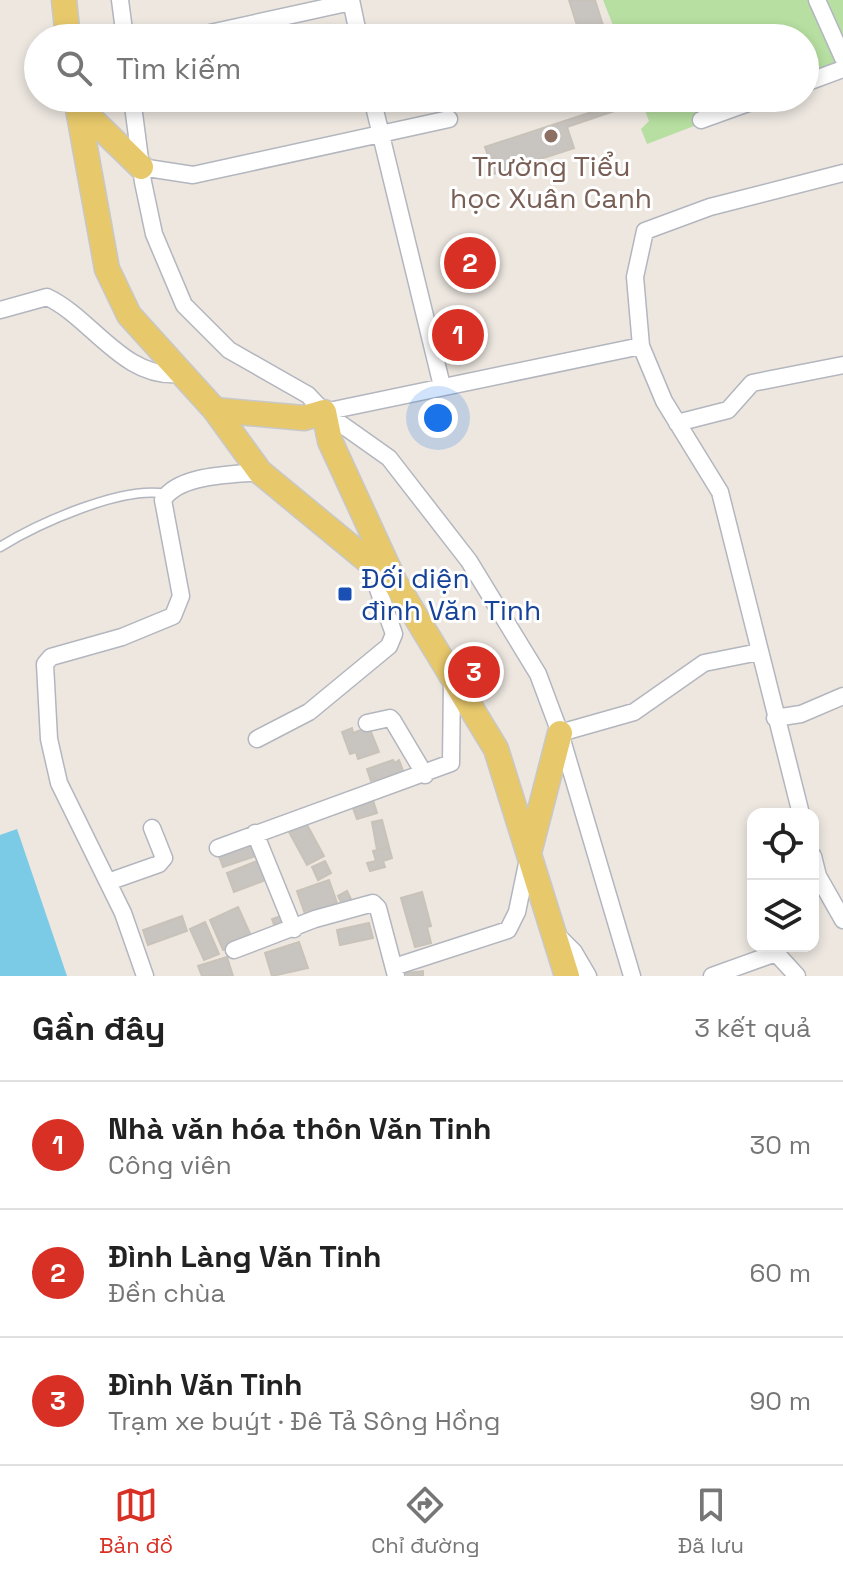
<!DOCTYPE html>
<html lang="vi">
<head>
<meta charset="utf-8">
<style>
	body { margin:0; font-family:"Space Grotesk",sans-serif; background:#f2f2f2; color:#222 }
	.controls { position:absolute; right:24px; bottom:24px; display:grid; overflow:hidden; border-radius:16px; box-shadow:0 4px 12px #0003 }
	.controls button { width:72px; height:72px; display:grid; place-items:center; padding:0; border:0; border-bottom:2px solid #e0e0e0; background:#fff; color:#222; font:40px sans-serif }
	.you { position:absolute; left:438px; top:418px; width:28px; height:28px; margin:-20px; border:6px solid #fff; border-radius:50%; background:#1a73e8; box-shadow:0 0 0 12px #1a73e833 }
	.badge { display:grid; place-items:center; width:52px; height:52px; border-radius:50%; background:#d93025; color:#fff; font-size:26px; font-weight:700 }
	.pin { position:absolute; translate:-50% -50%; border:4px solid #fff; box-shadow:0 2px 8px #0006 }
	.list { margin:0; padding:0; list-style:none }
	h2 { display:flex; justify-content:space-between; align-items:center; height:104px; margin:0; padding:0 32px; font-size:34px }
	h2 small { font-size:26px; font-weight:400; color:#767676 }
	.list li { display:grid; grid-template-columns:52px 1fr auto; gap:24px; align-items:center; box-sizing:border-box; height:128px; padding:0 32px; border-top:2px solid #e0e0e0 }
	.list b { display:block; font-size:30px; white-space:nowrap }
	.list p { margin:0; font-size:26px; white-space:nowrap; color:#767676 }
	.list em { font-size:26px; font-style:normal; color:#767676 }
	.icon { flex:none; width:44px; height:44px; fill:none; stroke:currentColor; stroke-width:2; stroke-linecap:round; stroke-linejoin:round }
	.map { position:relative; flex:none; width:843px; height:976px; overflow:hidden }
	.search { position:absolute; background:#fff; box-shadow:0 4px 12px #0003; left:24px; right:24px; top:24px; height:88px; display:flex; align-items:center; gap:20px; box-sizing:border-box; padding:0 28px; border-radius:44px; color:#767676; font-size:30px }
	.sheet { height:488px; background:#fff }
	nav { display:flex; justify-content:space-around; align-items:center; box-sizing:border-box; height:112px; border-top:2px solid #e0e0e0; background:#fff; font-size:22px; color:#767676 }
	nav a { display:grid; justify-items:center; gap:4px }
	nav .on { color:#d93025 }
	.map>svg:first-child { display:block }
	.green { fill:#b7dfa1 }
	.water { fill:#7bcbe6 }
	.building { fill:#c8c4bf; stroke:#c8c2b9; stroke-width:2 }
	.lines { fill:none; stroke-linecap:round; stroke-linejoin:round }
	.lane-casing { stroke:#b3b6be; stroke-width:11 }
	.street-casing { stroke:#b3b6be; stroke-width:19 }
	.primary-casing { stroke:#c8c8c8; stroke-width:27 }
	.lane { stroke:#fff; stroke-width:8 }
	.street { stroke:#fff; stroke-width:16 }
	.primary { stroke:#e7c86b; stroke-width:24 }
	.education-dot { fill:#8d6e63; stroke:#fff; stroke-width:3 }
	.transit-dot { fill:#1a4fb4; stroke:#fff; stroke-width:3 }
	.labels { text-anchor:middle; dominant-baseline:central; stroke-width:6; stroke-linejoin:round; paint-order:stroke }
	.education-label { font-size:28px; fill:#785e54; stroke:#fff }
	.transit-label { font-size:28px; fill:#164399; stroke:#fff; text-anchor:start }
</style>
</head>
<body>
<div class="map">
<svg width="843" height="976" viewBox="0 0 843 976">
	<rect width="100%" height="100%" fill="#ede7e0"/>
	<!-- green -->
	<path class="green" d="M603,0h240v69l-38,15v-46h-187z
		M640,98h127l-120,46 -6,-15 8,-8z"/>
	<!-- water -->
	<path class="water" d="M17,829l50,147h-67v-141z"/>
	<!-- building -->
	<path class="building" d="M569,0h26l12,38h-26z
		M601,98h26l2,8 -62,21 7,21 -80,26 -9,-27 119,-39z
		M369,727l10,25 -21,7 -2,-7 -6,2 -8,-22 10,-4 1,5z
		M393,760l2,3 4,-3 6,16 -27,10 -2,-7 -5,2 -4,-12z
		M372,797l5,16 -20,6 -7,-19z
		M382,820l7,27 -12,3 -5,-28z
		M306,823l18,33 -17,9 -18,-33z
		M252,844l4,12 -33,11 -4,-11z
		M389,847l3,11 -9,3 2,6 -15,4 -3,-8 9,-2 -3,-10z
		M259,860l7,20 -32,12 -7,-19z
		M325,861l6,12 -13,7 -6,-13z
		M329,880l8,23 -32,11 -8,-23z
		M347,891l5,10 -9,5 -5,-10z
		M422,892l9,34 -4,1 4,16 -16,4 -14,-49z
		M238,907l14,31 -29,12 -13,-30z
		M286,914l5,14 -14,5 -5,-14z
		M182,916l5,15 -39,14 -5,-15z
		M205,922l14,32 -15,6 -14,-31z
		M369,923l4,15 -33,7 -3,-15z
		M299,942l9,26 -36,8 -7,-23z
		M227,957l6,19h-31l-4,-10z
		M423,971v5h-16l-1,-3z"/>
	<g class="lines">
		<!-- lane casing -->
		<g class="lane-casing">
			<path id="lane" d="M0,547c37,-23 123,-62 166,-53"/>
		</g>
		<!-- street casing -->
		<g class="street-casing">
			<path id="street" d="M120,0l5,38
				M351,0l8,38
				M817,0l26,58
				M187,38l164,-36
				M805,83l38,-14
				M132,98l11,84 11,52 30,71 45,45 79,45 16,17 65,46 80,103 69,113 22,59 72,243
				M372,98l70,288
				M701,120l61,-22
				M141,167l52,8 256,-56
				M0,310l47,-13c45,21 76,82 132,77
				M324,412l317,-66
				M677,423l51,-13 24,-27 91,-18
				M775,718l26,-4 42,-18
				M367,723l23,-5 3,3 32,54
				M560,733l74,-21 70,-49 55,-11
				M257,739l52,-27 80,-66 5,-12 -16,-45 5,-5h13
				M801,814l-81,-322 -56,-91 -23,-55 -6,-69 10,-46 65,-24 133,-34
				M255,833l39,96
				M218,848l233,-85 1,-82
				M813,856l5,20 25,44
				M108,882l51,-18 5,-6 -12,-30
				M557,935l17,17 14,24
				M234,950l81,-31 58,-16 5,5 18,68
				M394,967l114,-37 9,-18 11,-53
				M145,976l-22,-63 -64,-130 -10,-44 -4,-75 6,-7 71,-20 51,-21 8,-20 -18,-96c16,-26 69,-25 97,-28
				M712,976l64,-23 21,23"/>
		</g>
		<!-- primary casing -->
		<g class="primary-casing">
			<path id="primary" d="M64,0l4,38
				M76,98l31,171 22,46 86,95 45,62 136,112 100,165 71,227
				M77,105l64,62
				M215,410l89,8 20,-6 6,29 63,137
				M530,849l30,-116"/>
		</g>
		<!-- lane -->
		<use href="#lane" class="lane"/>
		<!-- street -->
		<use href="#street" class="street"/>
		<!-- primary -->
		<use href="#primary" class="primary"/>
	</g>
	<!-- markers -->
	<circle class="education-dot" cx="551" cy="136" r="8"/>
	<rect class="transit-dot" x="337" y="586" width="16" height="16" rx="4"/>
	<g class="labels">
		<!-- education labels -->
		<g class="education-label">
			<text x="551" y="166">Trường Tiểu<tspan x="551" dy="32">học Xuân Canh</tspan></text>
		</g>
		<!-- transit labels -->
		<g class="transit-label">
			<text x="361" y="578">Đối diện<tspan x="361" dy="32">đình Văn Tinh</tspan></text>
		</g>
	</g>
</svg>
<div class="controls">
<button><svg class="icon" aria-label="locate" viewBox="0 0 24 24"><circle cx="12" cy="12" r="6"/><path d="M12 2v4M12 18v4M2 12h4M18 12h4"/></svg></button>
<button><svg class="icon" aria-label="layers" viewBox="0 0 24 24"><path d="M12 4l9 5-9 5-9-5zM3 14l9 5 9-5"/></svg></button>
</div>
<div class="you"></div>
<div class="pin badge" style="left:458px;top:335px">1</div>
<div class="pin badge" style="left:470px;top:263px">2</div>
<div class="pin badge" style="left:474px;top:672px">3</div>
<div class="search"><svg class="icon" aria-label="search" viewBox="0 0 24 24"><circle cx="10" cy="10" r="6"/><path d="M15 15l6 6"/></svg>Tìm kiếm</div>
</div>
<section class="sheet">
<h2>Gần đây<small>3 kết quả</small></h2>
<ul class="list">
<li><span class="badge">1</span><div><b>Nhà văn hóa thôn Văn Tinh</b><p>Công viên</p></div><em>30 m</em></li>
<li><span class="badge">2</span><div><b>Đình Làng Văn Tinh</b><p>Đền chùa</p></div><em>60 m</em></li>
<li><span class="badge">3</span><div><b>Đình Văn Tinh</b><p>Trạm xe buýt · Đê Tả Sông Hồng</p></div><em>90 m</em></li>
</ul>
</section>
<nav>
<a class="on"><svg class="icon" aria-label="map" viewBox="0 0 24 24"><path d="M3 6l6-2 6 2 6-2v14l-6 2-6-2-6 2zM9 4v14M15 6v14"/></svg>Bản đồ</a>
<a><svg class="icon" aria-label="directions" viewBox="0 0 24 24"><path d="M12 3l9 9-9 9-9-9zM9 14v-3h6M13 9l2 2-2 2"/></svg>Chỉ đường</a>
<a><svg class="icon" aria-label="saved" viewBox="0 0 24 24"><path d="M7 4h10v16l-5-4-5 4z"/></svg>Đã lưu</a>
</nav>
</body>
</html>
